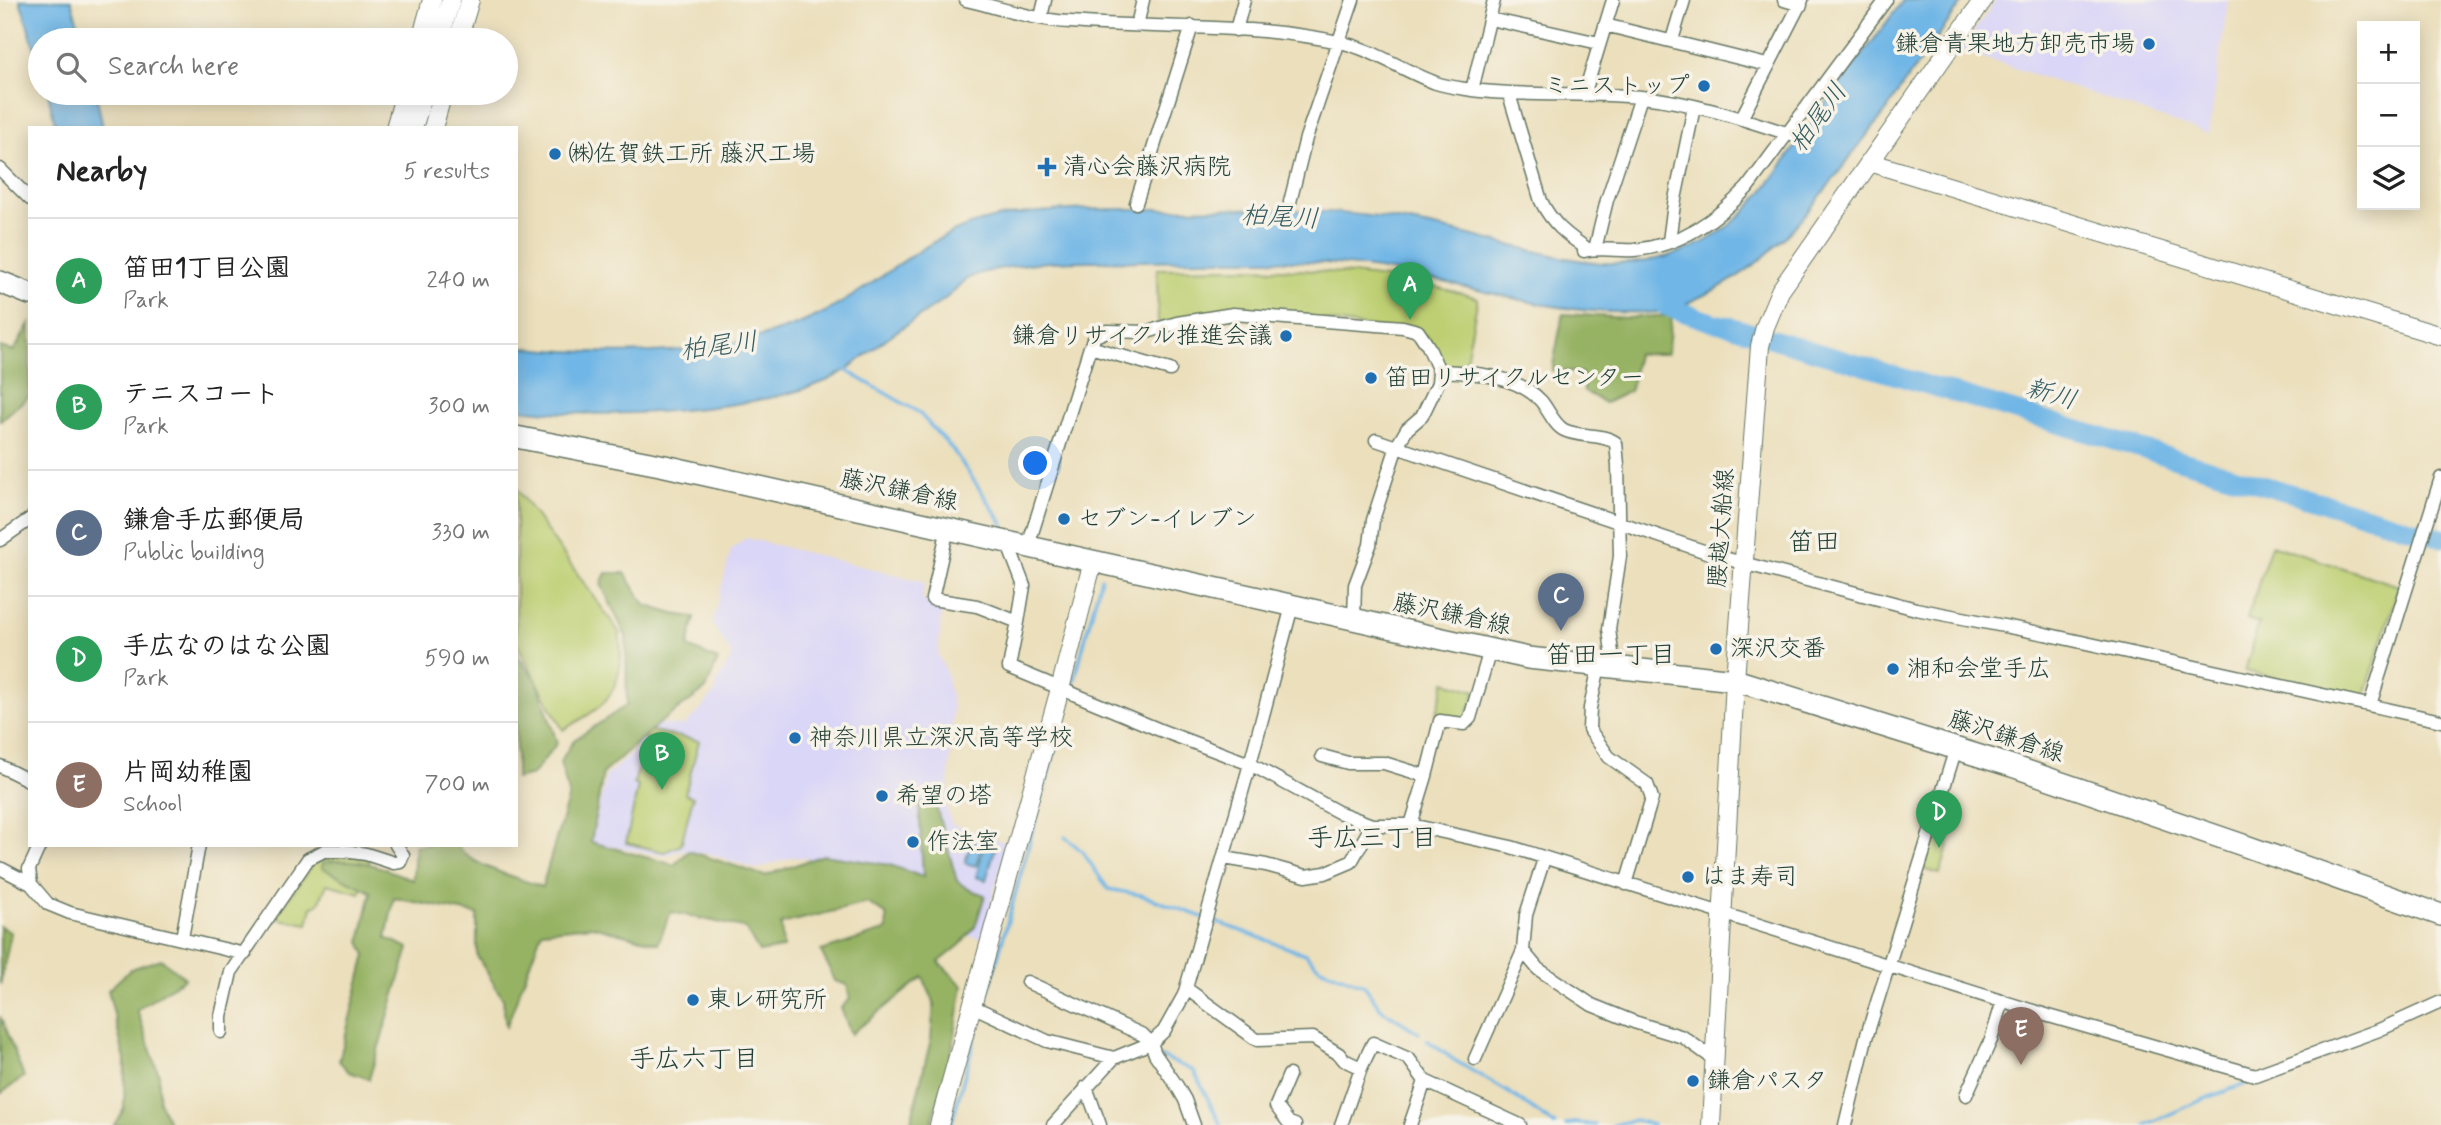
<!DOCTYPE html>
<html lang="en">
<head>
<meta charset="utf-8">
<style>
	body { margin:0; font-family:Mynerve,"Klee One",sans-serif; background:#f2f2f2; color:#222 }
	.controls { position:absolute; right:21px; top:21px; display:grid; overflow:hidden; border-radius:0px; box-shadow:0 4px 18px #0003 }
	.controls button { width:63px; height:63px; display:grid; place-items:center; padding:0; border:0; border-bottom:2px solid #e0e0e0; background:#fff; color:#222; font:35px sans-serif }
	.you { position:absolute; left:1036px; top:464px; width:24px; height:24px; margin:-18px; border:5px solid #fff; border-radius:50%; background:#1a73e8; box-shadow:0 0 0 10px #1a73e833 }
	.badge { display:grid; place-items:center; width:46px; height:46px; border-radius:50%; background:#1a73e8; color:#fff; font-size:23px; font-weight:700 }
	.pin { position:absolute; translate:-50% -58px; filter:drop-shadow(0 2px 4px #0008) }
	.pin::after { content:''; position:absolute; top:37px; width:24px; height:21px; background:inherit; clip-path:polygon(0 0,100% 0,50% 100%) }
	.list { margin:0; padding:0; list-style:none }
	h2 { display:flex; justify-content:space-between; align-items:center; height:91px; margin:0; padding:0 28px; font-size:30px }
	h2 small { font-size:23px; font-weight:400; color:#767676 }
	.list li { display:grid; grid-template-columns:46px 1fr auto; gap:21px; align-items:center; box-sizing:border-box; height:126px; padding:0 28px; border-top:2px solid #e0e0e0 }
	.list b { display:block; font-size:26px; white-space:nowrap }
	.list p { margin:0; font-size:23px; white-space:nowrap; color:#767676 }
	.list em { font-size:23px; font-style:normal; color:#767676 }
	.icon { flex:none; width:38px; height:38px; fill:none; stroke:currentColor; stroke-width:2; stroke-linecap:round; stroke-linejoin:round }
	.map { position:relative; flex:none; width:2441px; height:1125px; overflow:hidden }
	.search { position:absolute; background:#fff; box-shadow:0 4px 18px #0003; left:28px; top:28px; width:490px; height:77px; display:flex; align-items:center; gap:18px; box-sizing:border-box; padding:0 24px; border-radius:38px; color:#767676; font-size:26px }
	.panel { position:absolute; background:#fff; box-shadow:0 4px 18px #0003; left:28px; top:126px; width:490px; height:721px; border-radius:0px }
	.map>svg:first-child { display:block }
	.built { fill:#dad6f7 }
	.green { fill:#bdcf72; stroke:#6e8653; stroke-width:2 }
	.forest { fill:#96b264; stroke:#5a784c; stroke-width:2 }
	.water { fill:#6fb6e6; stroke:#477a8d; stroke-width:2 }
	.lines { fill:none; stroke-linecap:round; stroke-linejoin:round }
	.stream { stroke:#6fb6e6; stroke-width:3.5 }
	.river { stroke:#6fb6e6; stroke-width:19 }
	.street-casing { stroke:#667664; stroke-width:15 }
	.secondary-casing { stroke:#667664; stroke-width:20 }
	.primary-casing { stroke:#667664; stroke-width:24 }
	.street { stroke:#fff; stroke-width:12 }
	.secondary { stroke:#fff; stroke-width:18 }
	.primary { stroke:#fff; stroke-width:21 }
	.poi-dot { fill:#1f6fb2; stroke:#f7f3e8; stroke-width:2.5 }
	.labels { text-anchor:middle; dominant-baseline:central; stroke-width:7; stroke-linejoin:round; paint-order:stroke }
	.poi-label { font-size:24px; fill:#1f3d34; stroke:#f7f3e8; text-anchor:start }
	.street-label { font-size:24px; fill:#1f3d34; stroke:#f7f3e8 }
	.water-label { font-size:26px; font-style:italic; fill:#335b60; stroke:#f7f3e8 }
	.neighbourhood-label { font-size:26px; fill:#1f3d34; stroke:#f7f3e8 }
</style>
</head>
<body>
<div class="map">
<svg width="2441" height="1125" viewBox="0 0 2441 1125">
	<rect width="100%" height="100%" fill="#f7f3e8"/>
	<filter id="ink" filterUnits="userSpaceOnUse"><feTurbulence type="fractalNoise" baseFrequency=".0143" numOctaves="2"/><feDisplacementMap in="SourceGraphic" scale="14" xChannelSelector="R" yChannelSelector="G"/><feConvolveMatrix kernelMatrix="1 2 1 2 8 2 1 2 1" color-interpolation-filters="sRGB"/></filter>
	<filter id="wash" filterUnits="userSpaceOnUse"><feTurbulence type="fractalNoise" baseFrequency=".00686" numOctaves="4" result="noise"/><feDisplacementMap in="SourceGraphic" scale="28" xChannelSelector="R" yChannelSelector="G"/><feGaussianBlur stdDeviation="1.57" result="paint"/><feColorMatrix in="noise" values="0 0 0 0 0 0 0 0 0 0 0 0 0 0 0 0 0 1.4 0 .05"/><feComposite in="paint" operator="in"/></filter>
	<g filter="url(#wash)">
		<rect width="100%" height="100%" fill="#ebdfbc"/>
		<!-- built -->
		<path class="built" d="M1996,0h232l-19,134 -248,-84z
			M746,538l179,44 -3,18 20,6 -4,48 8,18 7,36 -5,88h-5l9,28 55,19 -25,95 -36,-6 -115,-72 -39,-3 -35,12 -46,-15 -29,-4 -18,6 -73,-14 15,-66 26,-23 15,-30 36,3 15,-13 17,-21 2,-10 14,-24 -1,-6 -18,-28 19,-74z"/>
		<!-- green -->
		<path class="green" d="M1230,268c83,1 168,6 248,30l-14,72c-28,-5 -25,-10 -37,-34l-153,-23 -116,10 -1,-54z
			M516,488l103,144c4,25 2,54 -18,73 -10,10 -26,17 -38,25l-47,-88z
			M2271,545l128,41 -34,109 -4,2 -116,-26 14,-48 -12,-4z
			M1445,682l31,9 -11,28 -10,1 -19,-5z
			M648,730l51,11 -14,53 8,3 -12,48 -17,7 -38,-9 12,-57 -4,-2z
			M1938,823l16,5 -14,46 -17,-5z
			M343,855l27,4 -10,34 -33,-9 -8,19 -7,4 -4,17 -34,-6 41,-57 8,-4z"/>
		<!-- forest -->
		<path class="forest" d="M1563,314l65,4 44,-3 -5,39h-30l-7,37 -25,12 -21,-12 -2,-18 -30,-3z
			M30,322v73l-30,26v-74l14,4z
			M606,573h19l20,32 28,9 22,3 -7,30 30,13 -12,29 -48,35 -55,49 -12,69 83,23 15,-14 76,25 58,-21 67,10 33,12 -4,-73 15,-5 23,82 11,8 17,6 -10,32 -15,18 -21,17 24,24 -13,75 -19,64h-21l21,-86 3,-37 -11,-25 -72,57 -10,-26 9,-9 -3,-14 -12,-4 -14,-30 66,-21 -1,-16 -19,-11 -86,21 2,24 -24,4 -14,-24 -74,-16 -13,31 -66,-17 -50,5 -36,97 -3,-29 -26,-43v-42l-83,-16 -8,40 23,10 -40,131 -20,-7 -10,-11 27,-106 -6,-13 11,-50 -49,-24 1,-6c38,-5 55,4 90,18l2,-35h42c14,22 62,33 85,42l27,-92 -9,-33 14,-22 53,-35 -1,-69 -25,-52z
			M516,654l21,27 20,62 -25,32 -16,4z
			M0,926l11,7 -11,52z
			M161,959l24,19 -48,32 22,65v26l11,24h-56l10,-17 1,-48 -17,-70 23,-21z
			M0,1016l24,61 -24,17z"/>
		<!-- water -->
		<path class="water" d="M20,0h51l12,40h-43v26z
			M1903,0h61l-63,88 -14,22c-57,68 -98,147 -183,185 -11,5 -22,12 -34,15 -13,4 -25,2 -38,2 -81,3 -157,-26 -236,-40 -84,-15 -171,-13 -256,-11 -37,1 -76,-2 -113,3 -17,3 -43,6 -58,14 -9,5 -15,15 -23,20 -18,14 -38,25 -56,38 -18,13 -35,30 -54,40 -66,36 -246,45 -320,32v-61c96,10 217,11 305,-33 47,-23 85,-60 132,-82 30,-14 66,-19 98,-21 39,-3 78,-2 117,-2 72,-1 145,-1 217,9 43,6 86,17 128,28 60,14 107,28 168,6 68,-24 94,-79 134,-134 29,-39 59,-78 88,-118z
			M48,93h48l7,35h-47z
			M971,842l11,3 -6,21 -11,-3z
			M984,846l11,3 -9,31 -10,-3z"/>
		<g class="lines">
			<!-- stream -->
			<path class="stream" d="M845,366l2,5 71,41 35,38 51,75
				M1065,837l17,14 26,38 33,6 164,59 15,14 44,17 17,24 38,24
				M984,1007l72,-261c3,-13 11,-57 18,-64l27,-104
				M1427,1040l27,20 54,32 47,33
				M1162,1057l32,14 27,54
				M951,1125l30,-110
				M1566,1125l8,-2 21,2
				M1613,1125l22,-5 18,5
				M2145,1125l64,-28 51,-18"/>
			<!-- river -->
			<path class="river" d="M1659,292l6,14 49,17 12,2 715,213"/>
		</g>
	</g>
	<g filter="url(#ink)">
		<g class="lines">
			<!-- street casing -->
			<g class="street-casing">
				<path id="street" d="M966,0c34,8 69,20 104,22 89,7 180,1 269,20 34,7 64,29 97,41 12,4 24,5 36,7 56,7 113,2 169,7 52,5 105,23 154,39
					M1784,0l17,5
					M1041,17l4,-17
					M1490,19l109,24
					M1137,25l6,-25
					M1605,25l162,40
					M1236,30l8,-30
					M1672,40l12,-40
					M1472,90l22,-90
					M1509,94l32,107c11,23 27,35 48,49
					M1584,95l29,-95
					M1741,119l61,-119
					M0,169l30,30
					M1290,202l16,-64 47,-138
					M1136,203l56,-177
					M1669,241l5,-37 20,-97
					M1595,249l12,-49 34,-103
					M1584,251c15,-4 34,0 50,-1 46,-4 82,-30 113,-62l139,-188
					M1090,347l80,23
					M1439,371c32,1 78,4 102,30 7,8 13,24 23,29 16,8 39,3 52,13l2,22 2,91 -11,73 5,39
					M1376,440l348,118 192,51 129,25 396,87
					M948,528l-16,71 45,7 41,16 -9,45 151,63 90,34 88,48 34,13h39l100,22 538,169 206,59 124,-45 62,-28
					M0,540l30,-21
					M1007,542l17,44 -6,36
					M1028,546l62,-199 5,-11 12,-5 40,1 30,-9 56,-9 170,13 15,4 10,15 11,25 -1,12 -16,33 -15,13 -10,17 -24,74 -3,25 -15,40 -1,35
					M1599,666l-9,42 -1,21 20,28 38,27 5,14 -26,86
					M2370,705l71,-227
					M1322,756l26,7h36l42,13 -15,49
					M0,766l30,15
					M1426,776l14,-55 24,3 6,-6 20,-68
					M40,845l-11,24 2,15 17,20 22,9 175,41
					M1224,858l42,7 40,11 19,-3 26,-11 21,-37
					M0,868l31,16
					M182,938l17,-93
					M1523,951l15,18 54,36 42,17 49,15 32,23
					M1027,982l116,53 8,8 4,11 22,32 8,14 9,25
					M1187,989l70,51 56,-2 26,16 5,6 17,8
					M972,1006l75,35 67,17
					M221,1032v-16l10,-44 77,-113 16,-8h20l22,3 28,9 6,-1 3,-7 -7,-10
					M1475,1059l48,-108 3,-36 18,-56
					M1289,1075l-13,31 13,17 6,2
					M1086,1087l14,38
					M1966,1095l25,-55 12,-39
					M1053,1125l61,-67 37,-15 13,-12 20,-36 66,-231 42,-158
					M1341,1125l20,-57 12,-25 36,16 16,22 95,44
					M1410,1125l15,-44
					M1845,1125l21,-87 90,-290"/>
			</g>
			<!-- secondary casing -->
			<g class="secondary-casing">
				<path id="secondary" d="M421,40l11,-40
					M439,40l12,-40
					M458,40l12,-40
					M395,128l10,-35
					M413,128l11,-35
					M433,128l10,-35
					M1869,162l572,174
					M939,1125l121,-436 33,-128
					M1711,1125l24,-445 25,-334 5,-19 15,-36 203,-291"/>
			</g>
			<!-- primary casing -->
			<g class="primary-casing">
				<path id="primary" d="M0,282l30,12
					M516,437l149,29 863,192 207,22 277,86 225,77 204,72"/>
			</g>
			<!-- street -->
			<use href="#street" class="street"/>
			<!-- secondary -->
			<use href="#secondary" class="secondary"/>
			<!-- primary -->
			<use href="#primary" class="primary"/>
		</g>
	</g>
	<!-- markers -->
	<g class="poi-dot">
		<circle cx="2149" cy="44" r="7"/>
		<circle cx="1704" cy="86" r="7"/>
		<circle cx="555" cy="154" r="7"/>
		<path d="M1043.5 156.5h7v7h7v7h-7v7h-7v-7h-7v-7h7z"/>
		<circle cx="1286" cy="336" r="7"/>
		<circle cx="1371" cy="378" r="7"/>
		<circle cx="1064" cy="519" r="7"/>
		<circle cx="1716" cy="649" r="7"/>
		<circle cx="1893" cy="669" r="7"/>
		<circle cx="795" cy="738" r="7"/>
		<circle cx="882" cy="796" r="7"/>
		<circle cx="913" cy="842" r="7"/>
		<circle cx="1688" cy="877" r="7"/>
		<circle cx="693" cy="1000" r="7"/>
		<circle cx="1693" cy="1081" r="7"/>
	</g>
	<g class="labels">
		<!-- poi labels -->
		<g class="poi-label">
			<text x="2135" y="44" text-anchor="end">鎌倉青果地方卸売市場</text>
			<text x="1690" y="86" text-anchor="end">ミニストップ</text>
			<text x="569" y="154">㈱佐賀鉄工所 藤沢工場</text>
			<text x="1063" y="167">清心会藤沢病院</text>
			<text x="1272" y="336" text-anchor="end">鎌倉リサイクル推進会議</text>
			<text x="1385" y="378">笛田リサイクルセンター</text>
			<text x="1078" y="519">セブン-イレブン</text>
			<text x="1730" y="649">深沢交番</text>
			<text x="1907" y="669">湘和会堂手広</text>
			<text x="809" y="738">神奈川県立深沢高等学校</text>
			<text x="896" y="796">希望の塔</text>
			<text x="927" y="842">作法室</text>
			<text x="1702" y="877">はま寿司</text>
			<text x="707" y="1000">東レ研究所</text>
			<text x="1707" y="1081">鎌倉パスタ</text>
		</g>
		<!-- street labels -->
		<g class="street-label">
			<text transform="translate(899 491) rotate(12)">藤沢鎌倉線</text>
			<text transform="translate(1722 528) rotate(-86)">腰越大船線</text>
			<text transform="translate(1452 615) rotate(12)">藤沢鎌倉線</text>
			<text transform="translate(2006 737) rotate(18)">藤沢鎌倉線</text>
		</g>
		<!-- water labels -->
		<g class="water-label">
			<text transform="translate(1819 118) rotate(-54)">柏尾川</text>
			<text transform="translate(1280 218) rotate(3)">柏尾川</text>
			<text transform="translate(719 347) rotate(-7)">柏尾川</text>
			<text transform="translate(2051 395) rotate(16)">新川</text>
		</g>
		<!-- neighbourhood labels -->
		<g class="neighbourhood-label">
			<text x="1814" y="543">笛田</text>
			<text x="1611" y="656">笛田一丁目</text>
			<text x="1372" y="839">手広三丁目</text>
			<text x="694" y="1060">手広六丁目</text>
		</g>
	</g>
</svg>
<div class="controls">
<button>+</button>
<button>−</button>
<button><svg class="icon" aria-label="layers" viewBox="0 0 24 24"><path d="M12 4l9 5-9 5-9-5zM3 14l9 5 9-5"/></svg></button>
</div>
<div class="you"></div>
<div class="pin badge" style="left:1410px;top:320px;background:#2e9e5b">A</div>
<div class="pin badge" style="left:662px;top:790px;background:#2e9e5b">B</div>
<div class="pin badge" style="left:1561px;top:631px;background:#5c6f8a">C</div>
<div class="pin badge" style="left:1939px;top:848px;background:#2e9e5b">D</div>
<div class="pin badge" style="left:2021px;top:1065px;background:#8d6e63">E</div>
<div class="search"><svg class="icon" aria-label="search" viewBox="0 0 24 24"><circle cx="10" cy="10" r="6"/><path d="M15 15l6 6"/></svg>Search here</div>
<section class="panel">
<h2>Nearby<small>5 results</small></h2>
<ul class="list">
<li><span class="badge" style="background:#2e9e5b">A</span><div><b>笛田1丁目公園</b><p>Park</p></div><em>240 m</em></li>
<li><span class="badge" style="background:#2e9e5b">B</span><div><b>テニスコート</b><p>Park</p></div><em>300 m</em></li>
<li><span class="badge" style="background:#5c6f8a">C</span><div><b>鎌倉手広郵便局</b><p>Public building</p></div><em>330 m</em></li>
<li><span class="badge" style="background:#2e9e5b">D</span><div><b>手広なのはな公園</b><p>Park</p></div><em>590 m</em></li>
<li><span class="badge" style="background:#8d6e63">E</span><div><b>片岡幼稚園</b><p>School</p></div><em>700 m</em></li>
</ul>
</section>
</div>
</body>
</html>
